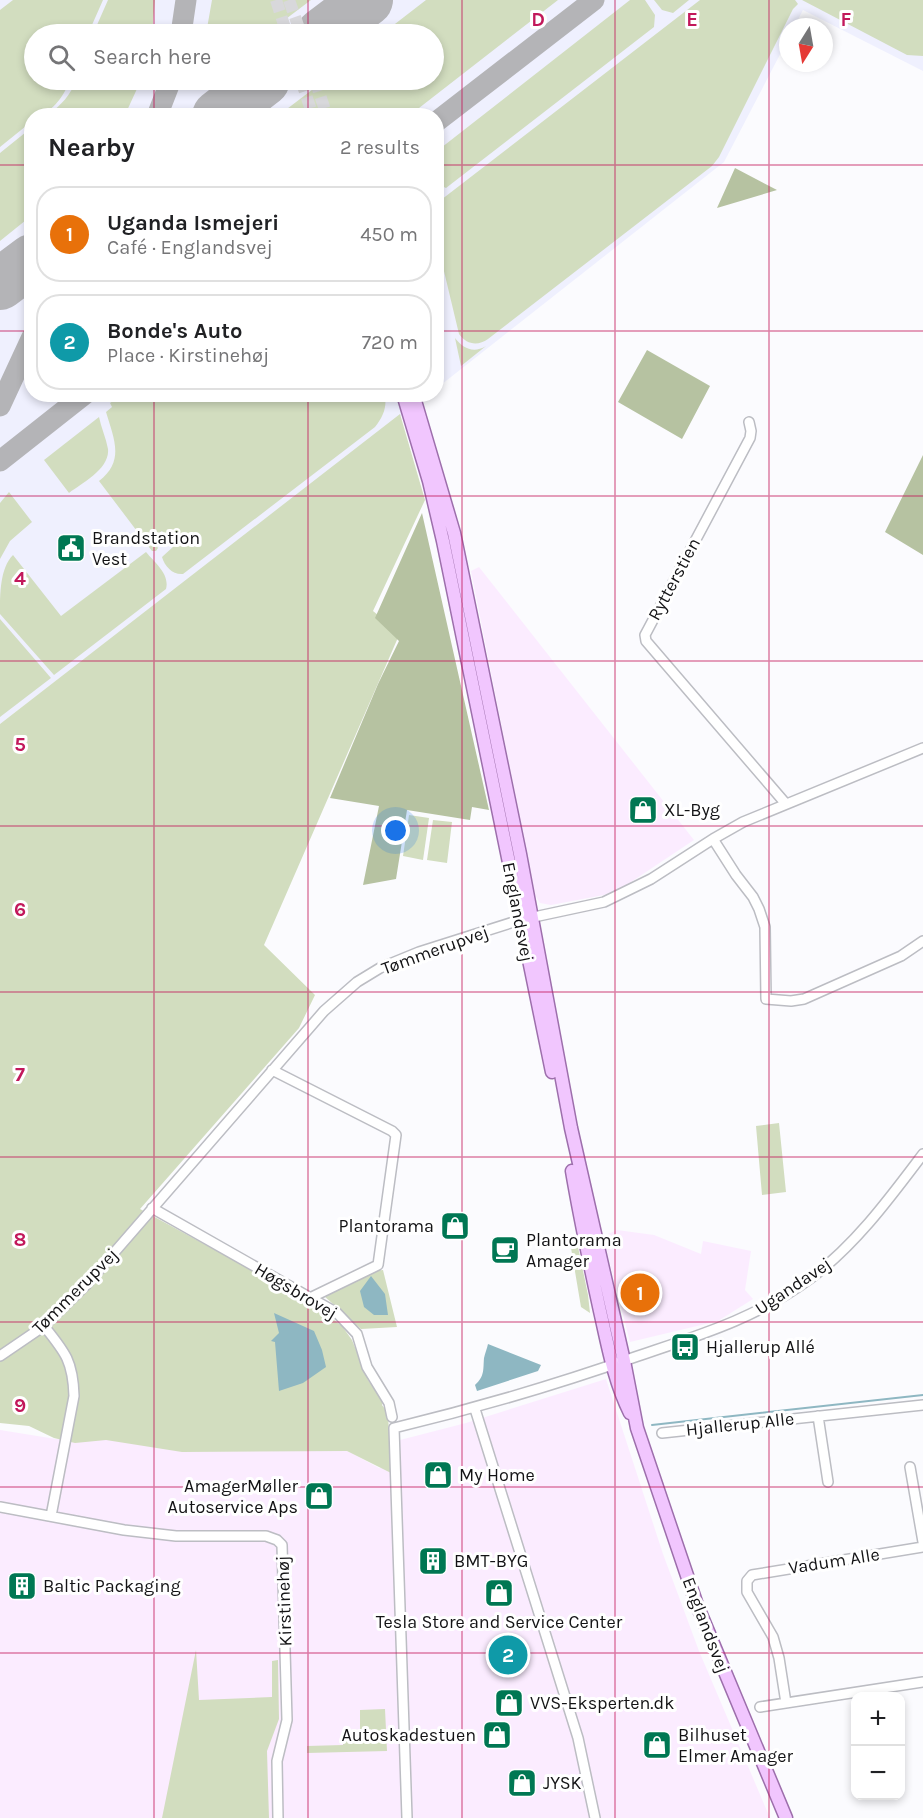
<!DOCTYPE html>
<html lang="en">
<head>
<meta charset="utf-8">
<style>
	body { margin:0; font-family:Karla,sans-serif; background:#f2f2f2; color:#202124 }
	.controls { position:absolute; right:18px; bottom:18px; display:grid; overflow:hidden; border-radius:12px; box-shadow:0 3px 9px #0003 }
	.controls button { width:54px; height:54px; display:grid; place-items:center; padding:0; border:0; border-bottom:2px solid #e0e0e0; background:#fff; color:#202124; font:30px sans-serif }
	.compass { position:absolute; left:779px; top:18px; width:54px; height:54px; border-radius:50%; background:#fff; box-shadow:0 3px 9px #0003; rotate:191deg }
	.you { position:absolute; left:396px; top:831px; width:21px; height:21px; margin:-15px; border:4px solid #fff; border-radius:50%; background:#1a73e8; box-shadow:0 0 0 9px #1a73e833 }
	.badge { display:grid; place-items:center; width:39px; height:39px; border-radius:50%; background:#ea580c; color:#fff; font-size:20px; font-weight:700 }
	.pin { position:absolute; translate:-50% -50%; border:3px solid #fff; box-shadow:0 2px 6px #0006 }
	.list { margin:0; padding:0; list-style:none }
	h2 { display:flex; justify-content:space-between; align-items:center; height:78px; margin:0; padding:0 24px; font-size:26px }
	h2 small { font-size:20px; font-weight:400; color:#757577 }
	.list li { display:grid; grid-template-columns:39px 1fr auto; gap:18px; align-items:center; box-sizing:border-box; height:96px; margin:0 12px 12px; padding:0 12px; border:2px solid #e0e0e0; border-radius:24px }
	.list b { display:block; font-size:22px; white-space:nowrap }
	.list p { margin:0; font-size:20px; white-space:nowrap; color:#757577 }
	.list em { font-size:20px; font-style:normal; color:#757577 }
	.icon { flex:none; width:33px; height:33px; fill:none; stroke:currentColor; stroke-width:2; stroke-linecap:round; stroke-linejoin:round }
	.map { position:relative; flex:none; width:923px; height:1818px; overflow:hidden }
	.search { position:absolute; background:#fff; box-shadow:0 3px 9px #0003; left:24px; top:24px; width:420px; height:66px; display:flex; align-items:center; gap:15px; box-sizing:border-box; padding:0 21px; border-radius:33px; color:#757577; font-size:22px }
	.panel { position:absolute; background:#fff; box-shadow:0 3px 9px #0003; left:24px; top:108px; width:420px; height:294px; border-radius:24px }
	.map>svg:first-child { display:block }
	.built { fill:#eff0fe; fill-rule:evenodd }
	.industrial { fill:#fbecff }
	.green { fill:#d2ddbf }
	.forest { fill:#b6c2a1 }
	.water { fill:#8eb7c2 }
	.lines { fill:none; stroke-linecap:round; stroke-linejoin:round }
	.stream { stroke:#8eb7c2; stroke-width:2 }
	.taxiway { stroke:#b4b4b7; stroke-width:21 }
	.runway { stroke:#b4b4b7; stroke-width:52 }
	.major-tunnel { stroke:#d8d8db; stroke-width:12; stroke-dasharray:12 6; stroke-linecap:butt }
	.minor-casing { stroke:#bcbdc3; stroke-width:12 }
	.major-casing { stroke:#9d6fac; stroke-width:15 }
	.minor { stroke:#fff; stroke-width:9 }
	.major { stroke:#f1c6fe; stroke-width:12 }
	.grid { fill:none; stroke:#c2185b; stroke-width:1.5; stroke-opacity:0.55 }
	.labels { text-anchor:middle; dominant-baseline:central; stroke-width:6; stroke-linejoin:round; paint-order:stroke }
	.poi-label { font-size:18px; fill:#131315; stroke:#fff; text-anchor:start }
	.street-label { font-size:18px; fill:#131315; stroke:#fff }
	.grid-label { font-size:20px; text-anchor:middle; font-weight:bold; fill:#c2185b; stroke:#fff; stroke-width:6; stroke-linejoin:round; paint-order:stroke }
</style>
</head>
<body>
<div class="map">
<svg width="923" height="1818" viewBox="0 0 923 1818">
	<rect width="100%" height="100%" fill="#fbfbfe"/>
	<!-- built -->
	<path class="built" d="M0,0h923v71l-120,-61 -9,17h-6v12l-64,123 -287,226 -1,-272h-404v278l396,1 -428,329zM34,34h400v46h-400z"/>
	<!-- industrial -->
	<path class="industrial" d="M479,567l215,273 -72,48 -18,7 -53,10 -11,-2 -5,-8 -64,-324z
		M617,1230l37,5 47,19 2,-13 48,10 -6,39 8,9 -35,22 -88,21 -27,-106z
		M606,1379l57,175 36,97 71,167h-770v-388l56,9 52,-1 238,12 33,18h19l2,-28 66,-17z"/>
	<!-- green -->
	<path class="green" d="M13,0h90l-15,34h-54v46h36c-6,16 -19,36 -38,36l-1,6 -31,25v-137z
		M108,0h47l-3,34h-59z
		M212,0h99l-45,34h-60z
		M426,0h132l-148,115h-131l46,-35h109v-46h-52z
		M630,0h15l10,15 -1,12 -208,161 -9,-4v-33z
		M654,0h35l-16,13 -11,-3z
		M700,0h95l3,4 -5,5 -74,148 -7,9 -224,173c-10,7 -21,6 -29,-5l-22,-92v-39z
		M802,0h121v56l-16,-1z
		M76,80h65l-16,35h-77c14,-11 22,-19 28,-35z
		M31,128v88l-31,25v-88z
		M455,338c8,10 18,16 31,8l-25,20z
		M385,394c2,14 -2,23 -10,33l-192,147c-10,1 -18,-7 -21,-17l12,-11 -12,-15 -10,7 6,10 -2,3h-4l-53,-70c26,-20 15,-42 7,-69l6,-5 -2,-4 12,-8z
		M400,414l25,86 -52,111 27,22 -136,312 51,50 -16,33 -159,181 172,94 30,23 10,14 16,40 15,22 -1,3 6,8 3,60 -44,-22 -165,1 -76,-12 -31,3 -21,-5 -25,-12 -29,-3v-699z
		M99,417c2,10 7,21 9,32 2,20 -26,34 -39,44l-25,-33z
		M9,492l23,30 -22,19 -10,18v-56z
		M146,552c9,11 24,22 20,37l-112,86 -54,-61c0,-20 0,-46 13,-59l48,61z
		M0,619l51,59 -51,39z
		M409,815l20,3 -6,42 -20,-4z
		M433,820l19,2 -5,41 -20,-3z
		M779,1123l7,69 -24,3 -6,-69z
		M570,1242h7l11,53 2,18 -9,-6z
		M383,1270l14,57 -36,2 -37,-33 50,-25z
		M196,1650l3,50 73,-3v-36l6,-1 1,59 -12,32 2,67h-107z
		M385,1709l2,42 -80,2v-7l36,-1v-14l17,-1v-20z"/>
	<!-- forest -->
	<path class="forest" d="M735,168l42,22 -60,18z
		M647,350l63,36 -28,53 -64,-37z
		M923,455v100l-38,-23z
		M422,513l67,297 -17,-3 -2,13 -63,-10 -11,69 -33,6 16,-79 -49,-8 48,-114 21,-43 -24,-23z"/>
	<!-- water -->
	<path class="water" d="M371,1276l14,18 3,21h-14l-10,-8 -4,-16z
		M274,1313l40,18 8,19 4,17 -23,16 -24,8 -4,-49 -4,-1 8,-8z
		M488,1344l53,21 -3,6 -61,20 -2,-6c10,-9 8,-16 9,-27 1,-5 3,-9 4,-14z"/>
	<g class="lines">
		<!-- stream -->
		<path class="stream" d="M652,1425l271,-30"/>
		<!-- taxiway -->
		<path class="taxiway" d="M181,34l5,-34
			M157,116l14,-36
			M436,122l158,-122
			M0,283l7,-4
			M0,406l32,-69
			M0,461l85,-67"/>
		<!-- runway -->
		<path class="runway" d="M322,34l45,-34
			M218,116l46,-36
			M0,284l32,-24"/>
		<!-- major-tunnel -->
		<path class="major-tunnel" d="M276,0l11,34
			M289,0l12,34
			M301,80l12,36
			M315,80l12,36"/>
		<!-- minor casing -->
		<g class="minor-casing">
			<path id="minor" d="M749,422l2,9 -1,7 -105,197 1,6 140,163
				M713,839l23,36 17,22 6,12 6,18 1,72 25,2 13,-2 97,-43 22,-15
				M272,1070l120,61 4,4 -18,130 -66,32
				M152,1208l185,105 20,21 10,33 22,36 3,14
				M44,1326c21,26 29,35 30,70l-23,120
				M0,1356l44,-30 42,-41 238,-274 33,-29 23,-14 39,-16 101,-32 84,-18 47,-23 62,-40 30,-17 180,-74
				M475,1409l103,329 17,80
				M818,1416l10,66
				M662,1433l261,-28
				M910,1467l13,75
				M0,1507l124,23 52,6h90l11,4 5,5 5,175 -10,41 1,57
				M786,1703l-7,-45 -6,-21 -26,-45v-11l5,-6 171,-28
				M760,1707l163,-25
				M407,1818l-13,-390c83,-20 164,-44 244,-72 62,-21 119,-38 173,-78 45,-34 78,-79 112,-124"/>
		</g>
		<!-- major casing -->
		<g class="major-casing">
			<path id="major" d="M403,394l26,87 14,60 109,531
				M413,394l41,139 66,321 51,274 53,233 13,67 60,177 89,213
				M572,1171c8,47 18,94 28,140 8,35 14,70 30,102"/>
		</g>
		<!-- minor -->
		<use href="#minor" class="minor"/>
		<!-- major -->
		<use href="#major" class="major"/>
	</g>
	<!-- grid -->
	<path class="grid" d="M154,0v34M308,0v34M462,0v1818M615,0v1818M769,0v1818M154,80v36M308,80v36M0,165h32M436,165h487M0,331h32M436,331h487M154,394v1424M308,394v1424M0,496h923M0,661h923M0,826h923M0,992h923M0,1157h923M0,1322h923M0,1487h923M0,1653h923"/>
	<!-- icons -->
	<defs>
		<g id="civic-square" transform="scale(1.5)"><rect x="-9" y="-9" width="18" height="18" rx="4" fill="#007753" stroke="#fff"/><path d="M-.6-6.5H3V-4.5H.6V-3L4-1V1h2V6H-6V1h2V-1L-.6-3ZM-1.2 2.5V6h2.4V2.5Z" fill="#fff"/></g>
		<g id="shop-square" transform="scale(1.5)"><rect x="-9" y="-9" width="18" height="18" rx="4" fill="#007753" stroke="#fff"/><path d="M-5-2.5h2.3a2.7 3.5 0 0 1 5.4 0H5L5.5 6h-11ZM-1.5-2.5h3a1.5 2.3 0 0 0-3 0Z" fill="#fff"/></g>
		<g id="cafe-square" transform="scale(1.5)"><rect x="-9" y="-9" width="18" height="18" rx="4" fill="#007753" stroke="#fff"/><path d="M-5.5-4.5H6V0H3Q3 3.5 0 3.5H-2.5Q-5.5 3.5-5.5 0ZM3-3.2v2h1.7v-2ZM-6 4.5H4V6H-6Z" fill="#fff"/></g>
		<g id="bus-square" transform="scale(1.5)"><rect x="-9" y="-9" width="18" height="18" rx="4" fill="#007753" stroke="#fff"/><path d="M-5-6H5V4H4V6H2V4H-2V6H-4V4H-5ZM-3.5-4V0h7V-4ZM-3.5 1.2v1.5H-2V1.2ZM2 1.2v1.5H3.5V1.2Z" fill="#fff"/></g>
		<g id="building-square" transform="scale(1.5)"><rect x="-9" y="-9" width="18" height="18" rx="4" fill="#007753" stroke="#fff"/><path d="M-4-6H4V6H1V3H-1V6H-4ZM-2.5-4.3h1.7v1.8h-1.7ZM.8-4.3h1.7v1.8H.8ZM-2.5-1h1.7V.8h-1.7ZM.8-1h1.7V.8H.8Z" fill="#fff"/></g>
	</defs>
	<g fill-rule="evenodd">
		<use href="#civic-square" x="71" y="548"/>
		<use href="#shop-square" x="643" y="810"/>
		<use href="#shop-square" x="455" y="1226"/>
		<use href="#cafe-square" x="505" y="1250"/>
		<use href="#bus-square" x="685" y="1347"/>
		<use href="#shop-square" x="438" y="1475"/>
		<use href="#shop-square" x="319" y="1496"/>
		<use href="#building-square" x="433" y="1561"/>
		<use href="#building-square" x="22" y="1586"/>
		<use href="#shop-square" x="499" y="1593"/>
		<use href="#shop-square" x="509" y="1703"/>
		<use href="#shop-square" x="497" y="1735"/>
		<use href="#shop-square" x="657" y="1745"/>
		<use href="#shop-square" x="522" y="1783"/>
	</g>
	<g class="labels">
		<!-- poi labels -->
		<g class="poi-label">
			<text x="92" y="538">Brandstation<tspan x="92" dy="21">Vest</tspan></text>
			<text x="664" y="810">XL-Byg</text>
			<text x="434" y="1226" text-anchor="end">Plantorama</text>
			<text x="526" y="1240">Plantorama<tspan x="526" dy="21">Amager</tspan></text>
			<text x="706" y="1347">Hjallerup Allé</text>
			<text x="459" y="1475">My Home</text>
			<text x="298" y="1486" text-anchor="end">AmagerMøller<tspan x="298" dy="21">Autoservice Aps</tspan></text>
			<text x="454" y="1561">BMT-BYG</text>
			<text x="43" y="1586">Baltic Packaging</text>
			<text x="499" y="1622" text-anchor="middle">Tesla Store and Service Center</text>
			<text x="530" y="1703">VVS-Eksperten.dk</text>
			<text x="476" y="1735" text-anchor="end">Autoskadestuen</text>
			<text x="678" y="1735">Bilhuset<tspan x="678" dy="21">Elmer Amager</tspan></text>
			<text x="543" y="1783">JYSK</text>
		</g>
		<!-- street labels -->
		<g class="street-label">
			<text transform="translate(674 579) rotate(-62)">Rytterstien</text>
			<text transform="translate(518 912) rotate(79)">Englandsvej</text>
			<text transform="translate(435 950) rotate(-20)">Tømmerupvej</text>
			<text transform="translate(793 1286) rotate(-34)">Ugandavej</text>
			<text transform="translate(75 1291) rotate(-45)">Tømmerupvej</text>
			<text transform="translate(296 1291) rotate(31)">Høgsbrovej</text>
			<text transform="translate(740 1424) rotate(-6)">Hjallerup Alle</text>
			<text transform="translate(834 1561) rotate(-9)">Vadum Alle</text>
			<text transform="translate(284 1601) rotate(-92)">Kirstinehøj</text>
			<text transform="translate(706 1625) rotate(69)">Englandsvej</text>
		</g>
	</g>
	<g class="grid-label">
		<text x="538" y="26">D</text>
		<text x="692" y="26">E</text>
		<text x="846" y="26">F</text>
		<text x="20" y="585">4</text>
		<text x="20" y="751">5</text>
		<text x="20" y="916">6</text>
		<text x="20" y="1081">7</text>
		<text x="20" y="1246">8</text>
		<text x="20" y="1412">9</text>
	</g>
</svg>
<div class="controls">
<button>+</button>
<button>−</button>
</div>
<svg class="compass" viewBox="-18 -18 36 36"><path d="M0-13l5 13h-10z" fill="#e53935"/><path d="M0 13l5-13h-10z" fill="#757577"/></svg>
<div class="you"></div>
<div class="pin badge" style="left:640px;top:1293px;background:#e8710a">1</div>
<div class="pin badge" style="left:508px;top:1655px;background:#0f9aa8">2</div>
<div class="search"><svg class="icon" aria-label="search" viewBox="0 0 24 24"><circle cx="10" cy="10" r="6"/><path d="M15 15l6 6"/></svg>Search here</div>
<section class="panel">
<h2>Nearby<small>2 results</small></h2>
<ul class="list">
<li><span class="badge" style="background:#e8710a">1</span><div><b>Uganda Ismejeri</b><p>Café · Englandsvej</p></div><em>450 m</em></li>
<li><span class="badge" style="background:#0f9aa8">2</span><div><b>Bonde's Auto</b><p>Place · Kirstinehøj</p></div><em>720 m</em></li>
</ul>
</section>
</div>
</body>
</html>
